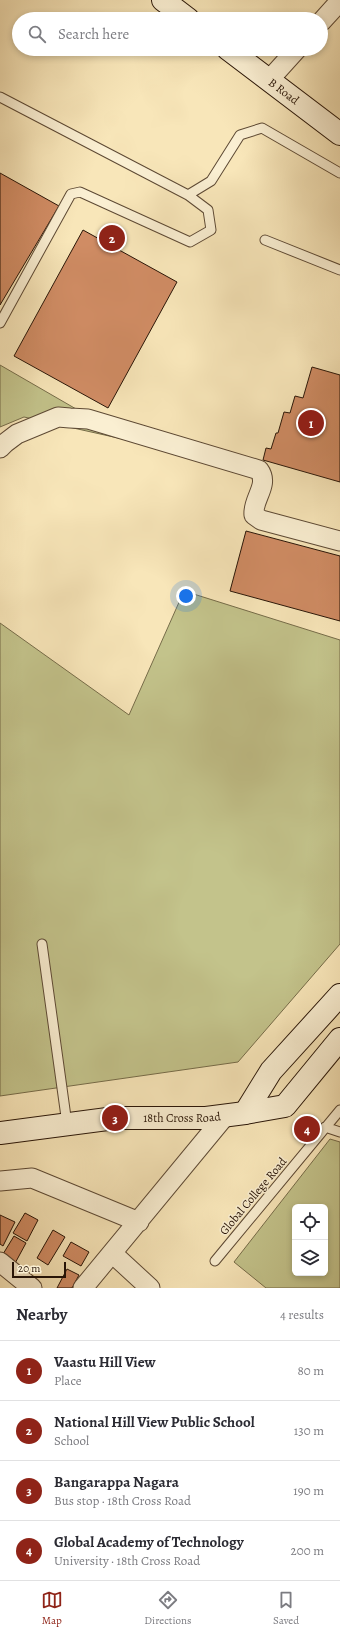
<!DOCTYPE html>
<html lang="en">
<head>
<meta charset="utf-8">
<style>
	body { margin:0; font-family:Alegreya,serif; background:#f7f7f7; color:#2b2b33 }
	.controls { position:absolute; right:12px; bottom:12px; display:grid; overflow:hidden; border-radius:6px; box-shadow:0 2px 6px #0003 }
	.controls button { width:36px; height:36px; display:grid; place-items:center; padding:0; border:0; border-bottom:1px solid #e1e1e2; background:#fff; color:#2b2b33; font:20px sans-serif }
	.scale { position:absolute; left:12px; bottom:10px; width:54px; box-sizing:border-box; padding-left:4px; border:2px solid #291507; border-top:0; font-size:11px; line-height:14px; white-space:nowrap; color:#291507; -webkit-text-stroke:3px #faefd2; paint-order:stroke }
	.you { position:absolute; left:186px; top:596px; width:14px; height:14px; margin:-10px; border:3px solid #fff; border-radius:50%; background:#1a73e8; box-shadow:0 0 0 6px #1a73e833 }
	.badge { display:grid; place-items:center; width:26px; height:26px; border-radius:50%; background:#8f2418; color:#fff; font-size:13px; font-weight:700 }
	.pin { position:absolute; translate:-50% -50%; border:2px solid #fff; box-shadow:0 1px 4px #0006 }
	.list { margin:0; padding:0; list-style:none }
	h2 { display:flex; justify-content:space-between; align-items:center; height:52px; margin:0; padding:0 16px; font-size:17px }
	h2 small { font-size:13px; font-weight:400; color:#7c7c81 }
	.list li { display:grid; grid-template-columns:26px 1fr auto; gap:12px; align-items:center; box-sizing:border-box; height:60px; padding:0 16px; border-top:1px solid #e1e1e2 }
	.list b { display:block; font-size:15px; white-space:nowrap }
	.list p { margin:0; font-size:13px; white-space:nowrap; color:#7c7c81 }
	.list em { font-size:13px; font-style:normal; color:#7c7c81 }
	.icon { flex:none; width:22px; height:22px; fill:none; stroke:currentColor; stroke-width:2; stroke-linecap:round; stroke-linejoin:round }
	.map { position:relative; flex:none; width:340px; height:1288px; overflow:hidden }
	.search { position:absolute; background:#fff; box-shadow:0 2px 6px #0003; left:12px; right:12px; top:12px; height:44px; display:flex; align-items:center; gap:10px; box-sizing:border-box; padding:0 14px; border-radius:22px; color:#7c7c81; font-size:15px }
	.sheet { height:292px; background:#fff }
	nav { display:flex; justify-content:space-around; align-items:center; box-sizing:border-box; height:56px; border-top:1px solid #e1e1e2; background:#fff; font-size:11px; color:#7c7c81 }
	nav a { display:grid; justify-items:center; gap:2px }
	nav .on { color:#8f2418 }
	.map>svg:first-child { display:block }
	.green { fill:#c3c38b; stroke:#766c49; fill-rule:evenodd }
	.building { fill:#d08c64; stroke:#291507 }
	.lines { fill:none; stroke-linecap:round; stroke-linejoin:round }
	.lane-casing { stroke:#5d4934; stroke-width:11 }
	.street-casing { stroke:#5d4934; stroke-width:21 }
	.secondary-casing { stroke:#291507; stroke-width:24 }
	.lane { stroke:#faefd2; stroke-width:9 }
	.street { stroke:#faefd2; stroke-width:19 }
	.secondary { stroke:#faefd2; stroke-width:22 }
	.labels { text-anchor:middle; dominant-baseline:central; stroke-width:3; stroke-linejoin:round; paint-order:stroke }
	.street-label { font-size:12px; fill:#291507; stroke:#faefd2 }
</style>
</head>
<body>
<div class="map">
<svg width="340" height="1288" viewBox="0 0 340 1288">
	<rect width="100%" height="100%" fill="#f8e6b9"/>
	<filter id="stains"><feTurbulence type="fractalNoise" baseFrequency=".005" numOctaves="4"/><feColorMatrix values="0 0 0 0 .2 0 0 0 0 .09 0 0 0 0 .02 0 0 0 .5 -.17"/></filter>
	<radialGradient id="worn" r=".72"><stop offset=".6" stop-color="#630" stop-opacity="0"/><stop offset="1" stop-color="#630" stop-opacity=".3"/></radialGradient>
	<!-- green -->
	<path class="green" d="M0,365l128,74 -1,1 -103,-23 -24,10z
		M184,591l156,49v304l-102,118 -238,34v-473l129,92z
		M330,1139l10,3v146h-74l-32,-26zM295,1207h30v66h-30z"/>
	<!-- building -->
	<path class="building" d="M0,173l59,33 -59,99z
		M83,230l94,52 -69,126 -94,-52z
		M312,367l28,8v107l-77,-22 3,-12 5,1 5,-16h2l6,-21 6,1 5,-17 8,2z
		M246,531l94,25v65l-110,-30z
		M25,1213l13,7 -11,21 -14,-8z
		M0,1215l15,7 -12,24 -3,-2z
		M53,1230l12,7 -17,28 -11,-7z
		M14,1236l12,7 -13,24 -13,-8z
		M71,1242l18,10 -8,14 -18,-10z
		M67,1269l12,6 -7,13h-15z"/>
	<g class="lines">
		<!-- lane casing -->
		<g class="lane-casing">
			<path id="lane" d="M0,97l188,98 23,-14 29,-46 22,-7 78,45
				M265,240l75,30
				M0,323l71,-129 9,-2 110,50 21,-12 -3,-20 -20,-15
				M42,944l25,180
				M325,1127l15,5
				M215,1261l125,-151"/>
		</g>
		<!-- street casing -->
		<g class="street-casing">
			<path id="street" d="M321,22l19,-21
				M269,80l28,-31
				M0,448l5,-5 12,-9 41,-17 12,1 18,1 171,51c11,15 -7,29 -5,45l7,5 79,21
				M0,1181l32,-3 107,44
				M112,1253l38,35
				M0,1262l32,26
				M83,1288l142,-172"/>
		</g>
		<!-- secondary casing -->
		<g class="secondary-casing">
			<g id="secondary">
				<path d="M163,0l25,19"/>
				<path id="s1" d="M228,49l112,85"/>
				<path d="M245,1113l26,-42 69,-76"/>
				<path id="s2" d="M0,1133l115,-15h91l39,-5 40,-7 55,-67"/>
			</g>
		</g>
		<!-- lane -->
		<use href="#lane" class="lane"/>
		<!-- street -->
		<use href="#street" class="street"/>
		<!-- secondary -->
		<use href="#secondary" class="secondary"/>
	</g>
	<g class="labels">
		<!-- street labels -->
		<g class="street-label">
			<text stroke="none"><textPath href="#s1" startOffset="70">B Road</textPath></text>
			<text stroke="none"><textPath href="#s2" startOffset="183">18th Cross Road</textPath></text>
			<text transform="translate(253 1196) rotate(-50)">Global College Road</text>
		</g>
	</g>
	<rect width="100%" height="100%" filter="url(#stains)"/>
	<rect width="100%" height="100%" fill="url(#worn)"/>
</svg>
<div class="controls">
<button><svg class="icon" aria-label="locate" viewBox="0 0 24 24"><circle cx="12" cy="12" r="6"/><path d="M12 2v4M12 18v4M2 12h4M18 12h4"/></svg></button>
<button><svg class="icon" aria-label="layers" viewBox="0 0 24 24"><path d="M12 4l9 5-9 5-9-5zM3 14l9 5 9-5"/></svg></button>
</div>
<div class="scale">20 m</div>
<div class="you"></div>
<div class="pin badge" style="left:311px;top:423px">1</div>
<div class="pin badge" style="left:112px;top:238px">2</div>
<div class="pin badge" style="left:115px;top:1118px">3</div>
<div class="pin badge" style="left:307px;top:1129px">4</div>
<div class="search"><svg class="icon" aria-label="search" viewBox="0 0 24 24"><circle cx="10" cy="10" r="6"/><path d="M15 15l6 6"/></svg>Search here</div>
</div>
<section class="sheet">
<h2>Nearby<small>4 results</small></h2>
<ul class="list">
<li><span class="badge">1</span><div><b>Vaastu Hill View</b><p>Place</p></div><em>80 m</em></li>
<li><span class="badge">2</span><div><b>National Hill View Public School</b><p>School</p></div><em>130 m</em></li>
<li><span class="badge">3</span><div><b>Bangarappa Nagara</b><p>Bus stop · 18th Cross Road</p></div><em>190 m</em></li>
<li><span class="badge">4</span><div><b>Global Academy of Technology</b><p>University · 18th Cross Road</p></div><em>200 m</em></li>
</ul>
</section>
<nav>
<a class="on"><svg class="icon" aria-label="map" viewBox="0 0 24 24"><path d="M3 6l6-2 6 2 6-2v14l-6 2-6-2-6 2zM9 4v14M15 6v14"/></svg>Map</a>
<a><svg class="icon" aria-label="directions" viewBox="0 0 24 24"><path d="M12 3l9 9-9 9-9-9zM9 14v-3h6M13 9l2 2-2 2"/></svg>Directions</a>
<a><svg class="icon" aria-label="saved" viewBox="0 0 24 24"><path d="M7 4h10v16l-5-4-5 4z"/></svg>Saved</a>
</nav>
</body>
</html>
